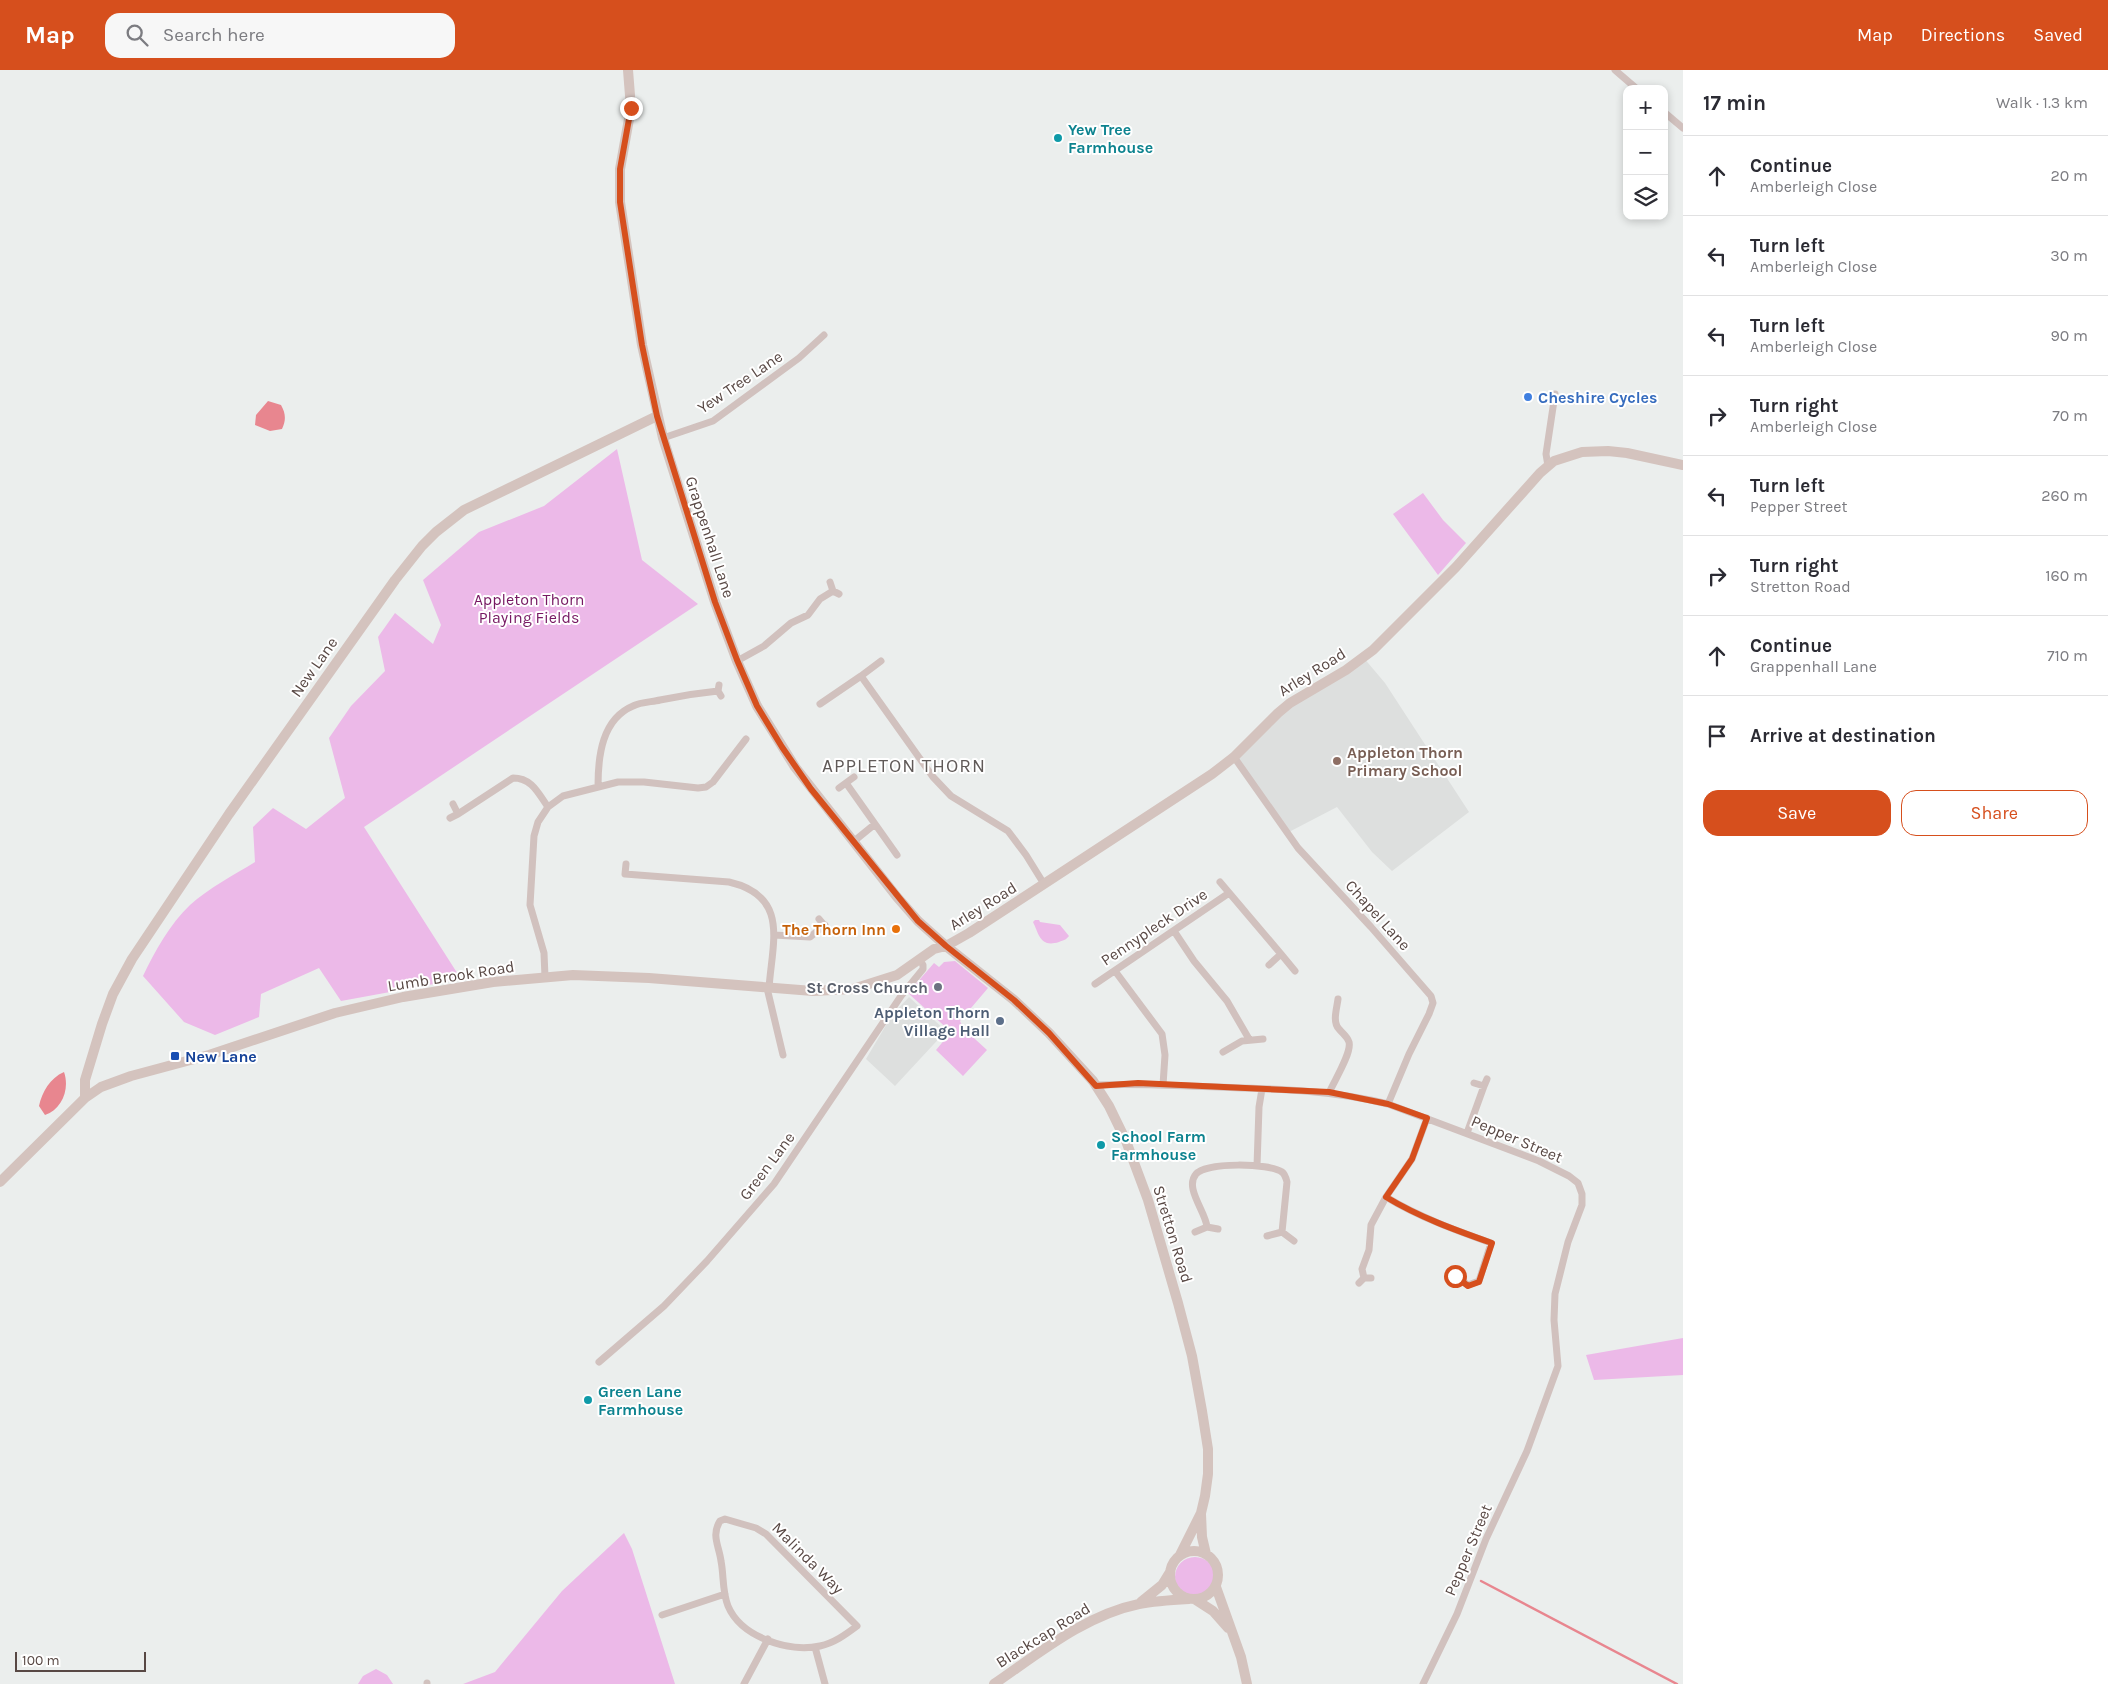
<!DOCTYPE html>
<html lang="en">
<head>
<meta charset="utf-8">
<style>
	body { margin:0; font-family:Karla,sans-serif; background:#f7f7f7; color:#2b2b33 }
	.controls { position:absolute; right:15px; top:15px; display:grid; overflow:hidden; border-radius:10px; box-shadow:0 2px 8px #0003 }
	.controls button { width:45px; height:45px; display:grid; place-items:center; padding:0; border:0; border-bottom:1px solid #e1e1e2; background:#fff; color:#2b2b33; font:25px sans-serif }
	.scale { position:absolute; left:15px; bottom:12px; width:131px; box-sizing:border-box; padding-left:5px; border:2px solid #584844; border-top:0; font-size:14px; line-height:18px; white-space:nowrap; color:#584844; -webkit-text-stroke:4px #fff; paint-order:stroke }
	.stop { position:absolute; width:15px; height:15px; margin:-11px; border:4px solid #d64f1d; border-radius:50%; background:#fff }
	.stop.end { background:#d64f1d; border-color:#fff; box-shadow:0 1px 5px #0008 }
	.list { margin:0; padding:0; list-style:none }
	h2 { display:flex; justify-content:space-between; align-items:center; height:65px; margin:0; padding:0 20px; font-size:21px }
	h2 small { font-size:16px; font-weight:400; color:#7c7c81 }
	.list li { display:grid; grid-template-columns:32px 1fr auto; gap:15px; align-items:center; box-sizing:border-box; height:80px; padding:0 20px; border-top:1px solid #e1e1e2 }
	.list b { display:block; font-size:19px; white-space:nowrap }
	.list p { margin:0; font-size:16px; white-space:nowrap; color:#7c7c81 }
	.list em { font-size:16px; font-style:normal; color:#7c7c81 }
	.actions { display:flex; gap:10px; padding:15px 20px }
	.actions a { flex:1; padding:11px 0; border:1px solid #d64f1d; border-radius:15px; text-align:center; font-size:18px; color:#d64f1d }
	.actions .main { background:#d64f1d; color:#fff }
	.icon { flex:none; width:28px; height:28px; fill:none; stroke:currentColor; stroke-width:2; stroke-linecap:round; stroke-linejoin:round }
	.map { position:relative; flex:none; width:1683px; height:1614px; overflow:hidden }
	header { display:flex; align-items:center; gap:30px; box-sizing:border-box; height:70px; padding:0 25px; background:#d64f1d; color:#fff }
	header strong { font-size:24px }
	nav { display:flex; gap:28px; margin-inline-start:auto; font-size:18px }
	.search { width:350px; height:45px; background:#f7f7f7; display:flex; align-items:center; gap:12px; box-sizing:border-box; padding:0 18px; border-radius:15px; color:#7c7c81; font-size:19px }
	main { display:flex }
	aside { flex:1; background:#fff }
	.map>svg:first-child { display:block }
	.education { fill:#dddfde }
	.green { fill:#ecb9e8 }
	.water { fill:#e8868f }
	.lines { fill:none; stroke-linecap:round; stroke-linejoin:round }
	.stream { stroke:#e8868f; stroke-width:2.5 }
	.street { stroke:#d1c1be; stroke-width:7 }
	.secondary { stroke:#d4c3be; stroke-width:10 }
	.route { stroke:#d64f1d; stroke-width:6 }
	.culture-dot { fill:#0f9aa8; stroke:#fff; stroke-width:2 }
	.shop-dot { fill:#3f7fe0; stroke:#fff; stroke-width:2 }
	.education-dot { fill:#8d6e63; stroke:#fff; stroke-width:2 }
	.food-dot { fill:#e8710a; stroke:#fff; stroke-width:2 }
	.worship-dot { fill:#6b7280; stroke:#fff; stroke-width:2 }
	.service-dot { fill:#5c6f8a; stroke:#fff; stroke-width:2 }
	.transit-dot { fill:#1a4fb4; stroke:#fff; stroke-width:2 }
	.labels { text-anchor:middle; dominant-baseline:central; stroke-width:4; stroke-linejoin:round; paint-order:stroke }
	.culture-label { font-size:16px; font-weight:bold; fill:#0d838f; stroke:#fff; text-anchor:start }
	.street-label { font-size:16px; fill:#584844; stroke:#fff }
	.shop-label { font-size:16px; font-weight:bold; fill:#366cbe; stroke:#fff; text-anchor:start }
	.park-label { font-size:16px; fill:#761862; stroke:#fff }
	.education-label { font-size:16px; font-weight:bold; fill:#785e54; stroke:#fff; text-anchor:start }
	.food-label { font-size:16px; font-weight:bold; fill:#c56008; stroke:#fff; text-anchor:end }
	.worship-label { font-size:16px; font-weight:bold; fill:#5b616d; stroke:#fff; text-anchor:end }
	.service-label { font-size:16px; font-weight:bold; fill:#4e5e75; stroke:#fff; text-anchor:end }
	.transit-label { font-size:16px; font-weight:bold; fill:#164399; stroke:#fff; text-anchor:start }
	.quarter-label { font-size:19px; letter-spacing:1px; fill:#605a58; stroke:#fff }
</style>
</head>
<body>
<header>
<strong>Map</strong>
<div class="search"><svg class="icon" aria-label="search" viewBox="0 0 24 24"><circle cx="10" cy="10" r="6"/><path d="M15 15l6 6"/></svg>Search here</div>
<nav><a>Map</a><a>Directions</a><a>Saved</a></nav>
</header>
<main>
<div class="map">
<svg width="1683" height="1614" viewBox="0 0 1683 1614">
	<rect width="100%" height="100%" fill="#ebeeed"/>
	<!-- education -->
	<path class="education" d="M1363,587l22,26 84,129 -77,59 -20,-19 -35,-45 -50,26 -53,-76 44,-44z
		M909,927l37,34 -51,55 -29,-27 26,-44z"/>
	<!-- green -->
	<path class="green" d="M617,379l25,111 56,44 -334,223 97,152 -120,22 -22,-33 -58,26 -2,23 -44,18 -31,-13 -41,-46c12,-25 27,-52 47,-71 19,-17 44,-30 65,-43l-2,-35 20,-19 33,21 39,-31 -16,-60 22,-32 34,-35 -7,-34 17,-24 38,31 8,-19 -18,-45 56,-48 65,-26z
		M1423,423l20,27 23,23 -28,32 -45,-61z
		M1035,850h4l1,2 20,3 9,11c-3,4 -5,4 -10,6 -19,6 -20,-8 -26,-20z
		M955,891l33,27 -28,33 3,7 24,22 -24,26 -27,-26 15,-18 -43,-39 26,-30 5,4 5,-5z
		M1683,1268v37l-89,5 -8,-25z
		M624,1463l8,16 43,135h-212l32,-12 67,-81z
		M1175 1507a20 20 0 1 1 40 0a20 20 0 1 1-40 0Z
		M376,1599l11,6 6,9h-35l5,-8z"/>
	<!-- water -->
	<path class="water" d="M268,331l13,4c5,9 5,15 1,24l-12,2 -15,-6 1,-10z
		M64,1002c6,17 -2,37 -19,43l-6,-9c3,-14 11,-28 25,-34z"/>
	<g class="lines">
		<!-- stream -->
		<path class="stream" d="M1481,1511l196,103"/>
		<!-- street -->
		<path class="street" d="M1615,0l22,19
			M1664,42l19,16
			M663,368l50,-17 86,-63 25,-23
			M1548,396l-2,-12 9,-60
			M830,512l3,9 6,3
			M737,591l27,-15 27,-23 17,-8 12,-16 13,-8
			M881,591l-20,15 72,101 18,19 57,35 18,24 18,29
			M719,615l-1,6 3,5
			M820,634l41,-28
			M1234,687l64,91 73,79 60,69 2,7 -4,11 -20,40 -21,50
			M846,713l51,72
			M598,716c0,-30 4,-67 35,-80 8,-4 19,-4 27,-6 19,-4 38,-7 58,-9
			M839,718l15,-11
			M458,744l55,-36c19,0 25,15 35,29
			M450,748l8,-4 -5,-10
			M853,772l22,-18
			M626,794l-1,10 104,8c61,14 43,61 40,106
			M1220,812l61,72
			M819,849l11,13
			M1174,861l20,30 33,40 22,38
			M774,865l36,2 15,-12
			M1269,895l12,-11 14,17
			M1115,901l47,63 3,21 -2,30
			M545,907l-1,-24 -14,-48 4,-69 4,-14 10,-15 15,-11 55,-14h26l54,6 8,-1 7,-5 33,-43
			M1095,914l134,-91
			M767,918l16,67
			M1223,982l19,-11 21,-2
			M1474,1013l10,3 3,-7
			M1096,1015c41,-2 81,1 122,2 57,2 114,3 170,17l151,57 30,15 9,7 4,11v11l-14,37 -13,52 -1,26 4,46 -31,85 -41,88 -29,75 -34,70
			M1329,1023c5,-12 23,-40 20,-51 -2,-6 -6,-8 -10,-13 -7,-7 -2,-21 -1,-30
			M1467,1063l17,-47
			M1257,1096l2,-59 3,-18
			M1386,1127c33,20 69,33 105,46l-12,38 -11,4 -13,-9h-7
			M1207,1157c-1,-15 -23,-39 -11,-53 10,-12 73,-11 86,-2 3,2 4,6 5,10l-5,50
			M1195,1162l12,-5 11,2
			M1267,1166l15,-4 12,9
			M1364,1208l-2,-9 7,-19 2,-25 15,-28 26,-38 15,-41
			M1359,1213l5,-5h7
			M599,1292l65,-56 43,-45 67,-77 127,-188 22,-27v-4l-3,-5
			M725,1449l31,9 10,6 91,92c-12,9 -23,17 -37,20 -31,7 -79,-9 -92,-40 -6,-15 -4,-30 -7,-45 -2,-15 -10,-26 -1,-40z
			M662,1545l63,-21
			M815,1577l10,37
			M427,1614v-1
			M744,1614l24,-45"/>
		<!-- secondary -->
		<path class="secondary" d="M628,0l3,38 -11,61v33l22,143 21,93 52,164 22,59 20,45 38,61 102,130 21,24 28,25 68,54 35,33 44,48 16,25 17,35 22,59 30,103 14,53 10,55 6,38v25l-3,22 -4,17 -21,42
			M85,1028v-18l17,-56 11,-30 19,-35 97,-145 166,-234 27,-34 14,-14 28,-22 193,-94
			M0,1112l85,-84 16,-11 30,-11 78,-21 126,-42 68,-16 90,-15 80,-7 76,3 164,13 40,-2 44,-14 37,-26 12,-3 23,-13 243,-159 22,-17 44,-44 12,-10 56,-33 27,-20 83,-83 84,-94 14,-12 28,-9 26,-1 19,2 56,12
			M1201,1444l1,23 4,17
			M1170 1505a24 24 0 1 1 48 0a24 24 0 1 1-48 0Z
			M1216,1517l25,70 6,27
			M1196,1530l17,11 15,17
			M1141,1532l21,-17 8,-13
			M994,1614c44,-30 91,-69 145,-80 16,-3 33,-4 50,-5"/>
	</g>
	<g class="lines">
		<!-- route -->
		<path class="route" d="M631,38l-11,61v33l22,143 15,71 58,186 22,58 20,46 25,41 29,42 107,132 28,25 68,54 35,33 47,53 42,-3 191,9 59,12 39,14 -15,41 -26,38c33,20 69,33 106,46l-13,39 -11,4 -13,-10"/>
	</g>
	<!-- markers -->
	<g class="culture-dot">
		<circle cx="1058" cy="68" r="5"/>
		<circle cx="1101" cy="1075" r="5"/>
		<circle cx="588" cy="1330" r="5"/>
	</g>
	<circle class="shop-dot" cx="1528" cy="327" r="5"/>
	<circle class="education-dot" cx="1337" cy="691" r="5"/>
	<circle class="food-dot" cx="896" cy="859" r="5"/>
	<circle class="worship-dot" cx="938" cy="917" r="5"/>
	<circle class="service-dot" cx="1000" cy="951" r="5"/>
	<rect class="transit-dot" x="170" y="981" width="10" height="10" rx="2.5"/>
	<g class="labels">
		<!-- culture labels -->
		<g class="culture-label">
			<text x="1068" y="59">Yew Tree<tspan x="1068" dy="18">Farmhouse</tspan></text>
			<text x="1111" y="1066">School Farm<tspan x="1111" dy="18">Farmhouse</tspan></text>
			<text x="598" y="1321">Green Lane<tspan x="598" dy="18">Farmhouse</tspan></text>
		</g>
		<!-- street labels -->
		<g class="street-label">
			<text transform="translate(740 312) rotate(-34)">Yew Tree Lane</text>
			<text transform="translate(710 467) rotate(72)">Grappenhall Lane</text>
			<text transform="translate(314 597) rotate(-55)">New Lane</text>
			<text transform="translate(1312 602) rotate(-32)">Arley Road</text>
			<text transform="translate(983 836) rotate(-32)">Arley Road</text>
			<text transform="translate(1378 845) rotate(48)">Chapel Lane</text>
			<text transform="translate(1154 857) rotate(-34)">Pennypleck Drive</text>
			<text transform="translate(451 906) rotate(-9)">Lumb Brook Road</text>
			<text transform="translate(1517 1069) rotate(23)">Pepper Street</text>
			<text transform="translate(767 1096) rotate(-53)">Green Lane</text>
			<text transform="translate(1173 1164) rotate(73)">Stretton Road</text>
			<text transform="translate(1468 1480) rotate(-67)">Pepper Street</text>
			<text transform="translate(808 1488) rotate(45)">Malinda Way</text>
			<text transform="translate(1043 1565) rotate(-32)">Blackcap Road</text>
		</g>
		<!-- shop labels -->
		<g class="shop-label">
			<text x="1538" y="327">Cheshire Cycles</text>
		</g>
		<!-- park labels -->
		<g class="park-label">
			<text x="529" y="529">Appleton Thorn<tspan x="529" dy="18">Playing Fields</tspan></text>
		</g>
		<!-- education labels -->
		<g class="education-label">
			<text x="1347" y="682">Appleton Thorn<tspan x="1347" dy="18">Primary School</tspan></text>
		</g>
		<!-- food labels -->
		<g class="food-label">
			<text x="886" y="859">The Thorn Inn</text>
		</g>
		<!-- worship labels -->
		<g class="worship-label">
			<text x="928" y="917">St Cross Church</text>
		</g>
		<!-- service labels -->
		<g class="service-label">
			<text x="990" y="942">Appleton Thorn<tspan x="990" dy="18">Village Hall</tspan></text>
		</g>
		<!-- transit labels -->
		<g class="transit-label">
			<text x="185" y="986">New Lane</text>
		</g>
		<!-- quarter labels -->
		<g class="quarter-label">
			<text x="904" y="696">APPLETON THORN</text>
		</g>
	</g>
</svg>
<div class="controls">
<button>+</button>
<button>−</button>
<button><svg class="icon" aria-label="layers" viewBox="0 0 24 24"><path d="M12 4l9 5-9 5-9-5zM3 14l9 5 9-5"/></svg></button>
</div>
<div class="scale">100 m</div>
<div class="stop" style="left:1455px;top:1206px"></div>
<div class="stop end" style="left:631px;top:38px"></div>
</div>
<aside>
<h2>17 min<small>Walk · 1.3 km</small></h2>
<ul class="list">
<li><svg class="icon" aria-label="ahead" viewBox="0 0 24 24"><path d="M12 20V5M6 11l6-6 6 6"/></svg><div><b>Continue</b><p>Amberleigh Close</p></div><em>20 m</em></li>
<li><svg class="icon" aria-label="left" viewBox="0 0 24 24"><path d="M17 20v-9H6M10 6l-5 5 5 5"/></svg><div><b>Turn left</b><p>Amberleigh Close</p></div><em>30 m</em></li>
<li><svg class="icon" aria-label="left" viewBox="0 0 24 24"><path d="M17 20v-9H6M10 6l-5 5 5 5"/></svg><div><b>Turn left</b><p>Amberleigh Close</p></div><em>90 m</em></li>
<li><svg class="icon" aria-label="right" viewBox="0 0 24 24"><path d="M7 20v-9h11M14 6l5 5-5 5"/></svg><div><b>Turn right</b><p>Amberleigh Close</p></div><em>70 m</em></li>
<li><svg class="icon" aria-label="left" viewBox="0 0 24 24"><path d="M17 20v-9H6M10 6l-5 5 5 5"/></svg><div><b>Turn left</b><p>Pepper Street</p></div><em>260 m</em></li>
<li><svg class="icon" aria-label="right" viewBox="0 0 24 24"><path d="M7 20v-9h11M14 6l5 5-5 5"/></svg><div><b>Turn right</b><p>Stretton Road</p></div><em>160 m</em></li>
<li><svg class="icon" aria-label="ahead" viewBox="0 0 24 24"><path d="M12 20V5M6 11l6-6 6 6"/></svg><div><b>Continue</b><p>Grappenhall Lane</p></div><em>710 m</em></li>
<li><svg class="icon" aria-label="arrive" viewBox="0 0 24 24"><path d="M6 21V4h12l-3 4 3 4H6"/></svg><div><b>Arrive at destination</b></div></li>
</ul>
<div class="actions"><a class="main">Save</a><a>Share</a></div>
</aside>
</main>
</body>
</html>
